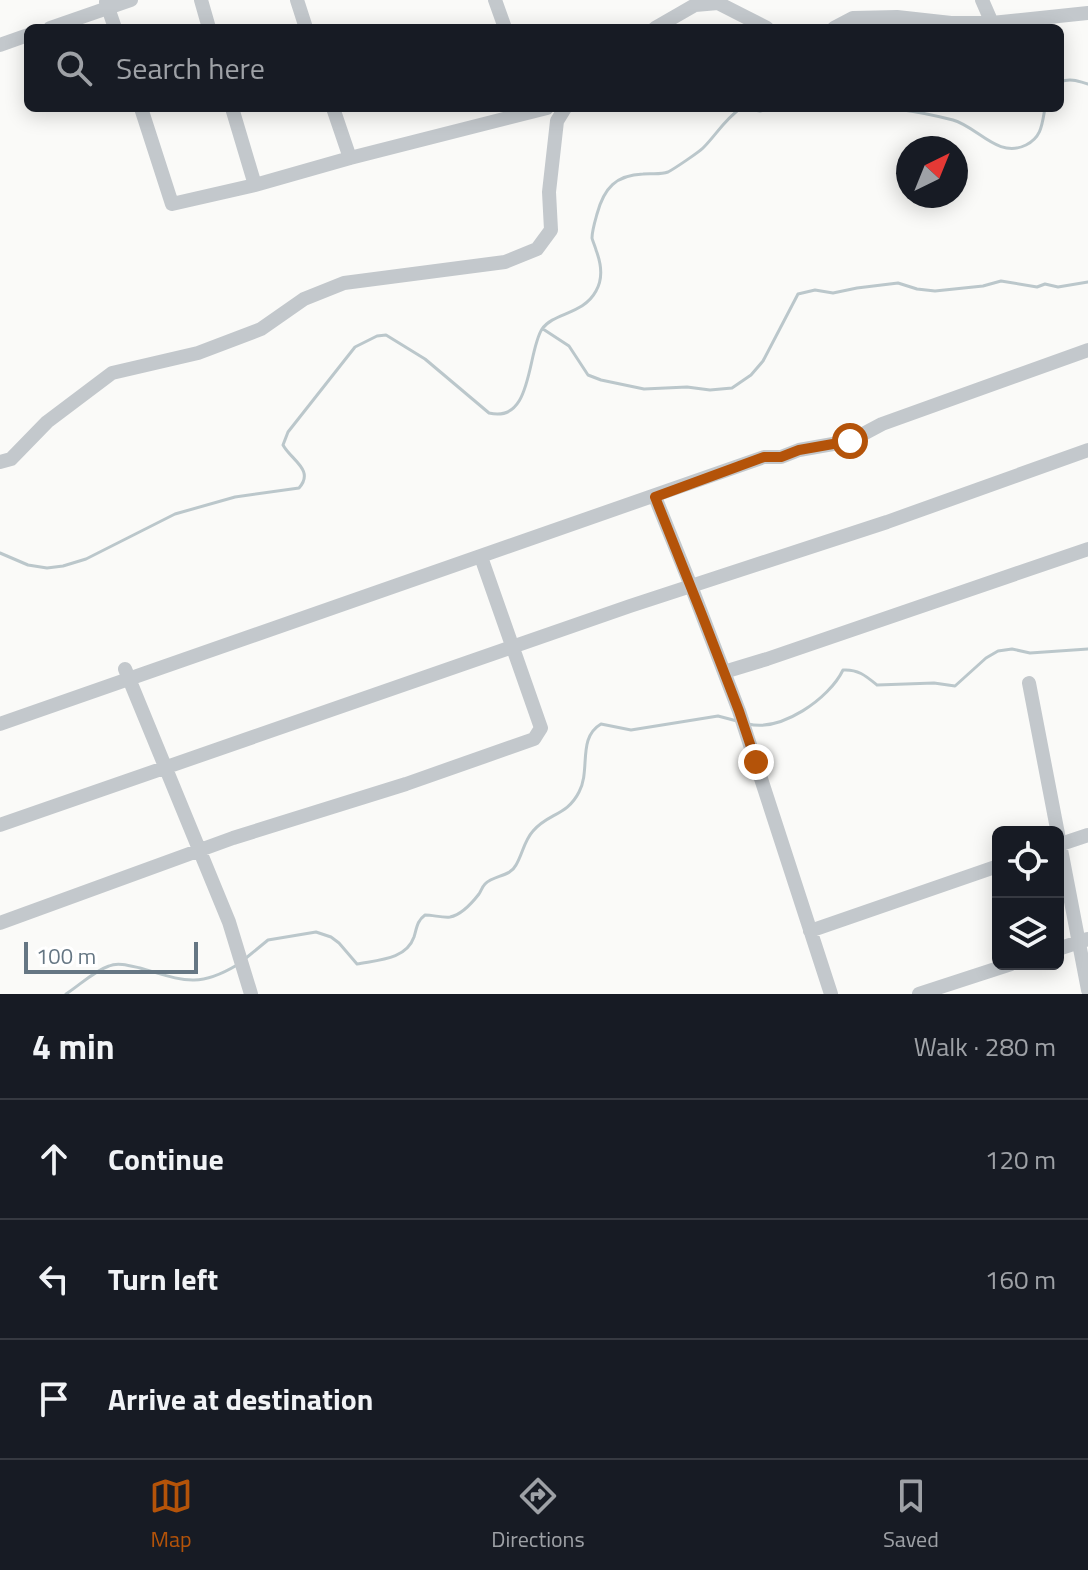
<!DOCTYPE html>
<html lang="en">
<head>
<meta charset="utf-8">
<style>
	body { margin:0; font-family:"Titillium Web",sans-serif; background:#242831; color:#f1f3f6 }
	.controls { position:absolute; right:24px; bottom:24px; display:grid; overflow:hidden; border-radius:12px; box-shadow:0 4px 20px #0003 }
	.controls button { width:72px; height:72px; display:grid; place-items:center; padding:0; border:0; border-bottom:2px solid #363941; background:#171b24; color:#f1f3f6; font:40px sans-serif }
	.compass { position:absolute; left:896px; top:136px; width:72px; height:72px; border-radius:50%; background:#171b24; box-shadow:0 4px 20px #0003; rotate:43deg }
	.scale { position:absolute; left:24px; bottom:20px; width:174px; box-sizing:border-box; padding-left:8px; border:4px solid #657683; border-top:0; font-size:22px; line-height:28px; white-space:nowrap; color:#657683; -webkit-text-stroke:6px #fff; paint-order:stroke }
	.stop { position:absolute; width:24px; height:24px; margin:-18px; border:6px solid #b45309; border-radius:50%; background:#fff }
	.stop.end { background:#b45309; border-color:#fff; box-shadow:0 2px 8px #0008 }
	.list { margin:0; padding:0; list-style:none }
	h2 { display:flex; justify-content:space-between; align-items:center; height:104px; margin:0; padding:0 32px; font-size:34px }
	h2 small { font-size:26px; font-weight:400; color:#9ea1a6 }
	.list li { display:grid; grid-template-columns:52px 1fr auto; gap:24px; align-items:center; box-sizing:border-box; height:120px; padding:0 32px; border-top:2px solid #363941 }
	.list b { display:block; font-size:30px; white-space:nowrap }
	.list em { font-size:26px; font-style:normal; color:#9ea1a6 }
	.icon { flex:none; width:44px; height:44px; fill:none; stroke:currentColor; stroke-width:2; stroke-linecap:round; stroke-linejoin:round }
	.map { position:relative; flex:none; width:1088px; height:994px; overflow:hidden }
	.search { position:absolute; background:#171b24; box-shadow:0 4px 20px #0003; left:24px; right:24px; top:24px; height:88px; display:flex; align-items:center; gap:20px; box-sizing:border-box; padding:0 28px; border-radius:12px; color:#9ea1a6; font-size:30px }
	.sheet { height:464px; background:#171b24 }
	nav { display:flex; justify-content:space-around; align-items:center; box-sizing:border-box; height:112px; border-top:2px solid #363941; background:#171b24; font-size:22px; color:#9ea1a6 }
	nav a { display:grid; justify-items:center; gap:4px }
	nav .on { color:#b45309 }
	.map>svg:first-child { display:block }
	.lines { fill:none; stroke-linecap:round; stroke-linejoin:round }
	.stream { stroke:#bbc7cb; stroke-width:3 }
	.minor { stroke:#c3c8cc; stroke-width:14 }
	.route { stroke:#b45309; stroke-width:10 }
</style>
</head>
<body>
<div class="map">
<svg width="1088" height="994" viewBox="0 0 1088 994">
	<rect width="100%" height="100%" fill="#fafaf8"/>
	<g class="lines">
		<!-- stream -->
		<path class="stream" d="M1060,82c10,-4 18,-1 28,2
			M742,108l18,3 17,-3
			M872,108c11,3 21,2 31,2 17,2 34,6 50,10 25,7 45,39 73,25 16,-8 16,-21 19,-37
			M543,329l26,17 19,29 13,5 43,9 43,-2 23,3 22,-2 19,-13 12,-14 35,-67 17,-4 18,3 24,-5 41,-5 19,6 18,2 48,-5 18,-5 36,6 8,-3 13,3 30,-5
			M0,553l28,12 19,3 16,-2 23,-7 89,-45 60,-17 64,-9c16,-18 -8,-28 -16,-43l5,-13 67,-85 22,-11 9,-1 39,24 64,54c44,11 38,-61 53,-84 12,-17 41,-14 54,-38 7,-12 5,-28 0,-41 0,-1 -4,-11 -4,-12 0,-7 3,-17 5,-24 7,-26 19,-39 46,-40 8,-1 17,1 25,-2 6,-3 31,-20 35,-24 13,-13 22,-29 38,-40
			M748,724c33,8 81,-25 95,-54 15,-1 23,6 34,15l57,-2 21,3 31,-28 12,-7 14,-2 18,4 58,-4
			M246,958l22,-18 48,-8 15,5 8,6 18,21c20,-4 49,-4 57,-27 3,-10 3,-16 11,-22 8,0 18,3 25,2 11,-2 22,-14 29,-23 2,-3 3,-7 6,-10 9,-9 25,-7 31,-19 7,-12 8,-24 17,-34 15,-18 34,-15 46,-39 12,-22 -2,-54 22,-68l30,6 87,-14 19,5
			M66,994c14,-9 28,-23 43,-28 9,-4 22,0 31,2 42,12 57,21 97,-3"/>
		<!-- minor -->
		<path class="minor" d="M201,0l8,28
			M297,0l9,28
			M495,0l10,28
			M982,0l10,23
			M106,2l9,26
			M50,28l81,-28
			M655,28l40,-23 23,-2 49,25
			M834,28l19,-10 44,-1 54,6h41l96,-10
			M0,45l28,-10
			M141,108l31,96 83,-19 95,-27 197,-50
			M232,108l23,77
			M333,108l17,50
			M0,462l11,-3 36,-37 65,-49 86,-20 63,-24 43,-30 40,-16 161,-21 32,-13 14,-19 -2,-38 8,-71 8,-13
			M655,497l36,89 48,125 92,283
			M125,669l104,253 22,72
			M724,672l43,-13 321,-110
			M1029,683l59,307
			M0,724l764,-267h17l18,-7 51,-9 32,-17 206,-74
			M0,825l630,-219 257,-84 201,-72
			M1058,845l30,-10
			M0,923l233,-85 173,-54 128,-45 7,-11 -60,-171
			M810,931l188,-65
			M1058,949l30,-10
			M919,994l92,-30"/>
	</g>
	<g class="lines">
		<!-- route -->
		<path class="route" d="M756,762l-17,-51 -37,-96 -47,-118 109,-40h17l18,-7 51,-9"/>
	</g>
</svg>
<div class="controls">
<button><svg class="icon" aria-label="locate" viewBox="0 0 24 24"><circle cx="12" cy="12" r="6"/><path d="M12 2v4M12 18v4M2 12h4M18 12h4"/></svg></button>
<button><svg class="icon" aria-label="layers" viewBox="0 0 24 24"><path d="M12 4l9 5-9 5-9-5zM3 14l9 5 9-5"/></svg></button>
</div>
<svg class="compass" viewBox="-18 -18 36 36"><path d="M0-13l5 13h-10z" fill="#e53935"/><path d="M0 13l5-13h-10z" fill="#9ea1a6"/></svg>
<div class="scale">100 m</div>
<div class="stop" style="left:850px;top:441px"></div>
<div class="stop end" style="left:756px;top:762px"></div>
<div class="search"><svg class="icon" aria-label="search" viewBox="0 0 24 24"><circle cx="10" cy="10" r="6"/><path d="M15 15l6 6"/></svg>Search here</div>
</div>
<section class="sheet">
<h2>4 min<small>Walk · 280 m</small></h2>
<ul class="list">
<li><svg class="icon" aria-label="ahead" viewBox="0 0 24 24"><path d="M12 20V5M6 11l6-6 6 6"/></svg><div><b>Continue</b></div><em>120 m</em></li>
<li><svg class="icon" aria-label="left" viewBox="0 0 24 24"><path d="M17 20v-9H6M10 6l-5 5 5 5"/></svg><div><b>Turn left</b></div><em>160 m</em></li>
<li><svg class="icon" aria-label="arrive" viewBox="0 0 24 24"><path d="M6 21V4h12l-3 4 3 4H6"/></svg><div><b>Arrive at destination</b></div></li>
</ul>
</section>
<nav>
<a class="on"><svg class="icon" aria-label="map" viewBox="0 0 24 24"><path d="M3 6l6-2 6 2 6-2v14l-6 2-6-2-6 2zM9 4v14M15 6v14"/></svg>Map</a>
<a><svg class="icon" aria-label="directions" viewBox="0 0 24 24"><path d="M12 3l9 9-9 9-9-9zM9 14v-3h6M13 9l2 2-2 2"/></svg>Directions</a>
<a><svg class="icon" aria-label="saved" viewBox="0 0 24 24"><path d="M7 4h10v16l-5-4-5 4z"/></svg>Saved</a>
</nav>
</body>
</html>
